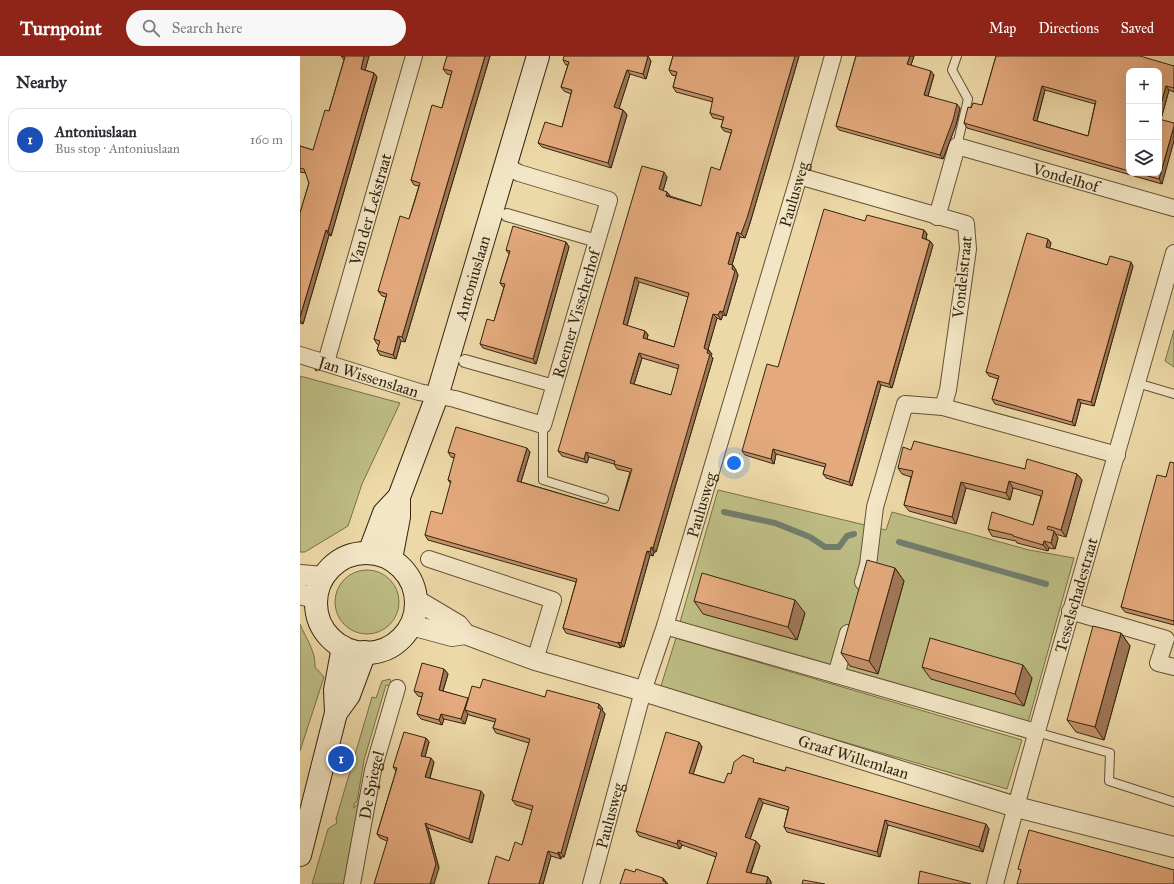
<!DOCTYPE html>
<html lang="en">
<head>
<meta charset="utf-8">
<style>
	body { margin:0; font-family:"IM FELL Great Primer",serif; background:#f7f7f7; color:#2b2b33 }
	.controls { position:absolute; right:12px; top:12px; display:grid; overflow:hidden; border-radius:8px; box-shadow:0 4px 16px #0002 }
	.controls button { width:36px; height:36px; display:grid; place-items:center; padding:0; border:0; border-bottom:1px solid #e1e1e2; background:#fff; color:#2b2b33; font:20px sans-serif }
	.you { position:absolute; left:434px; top:407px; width:14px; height:14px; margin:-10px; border:3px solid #fff; border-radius:50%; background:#1a73e8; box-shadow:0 0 0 6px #1a73e833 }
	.badge { display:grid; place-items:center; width:26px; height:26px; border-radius:50%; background:#8f2418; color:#fff; font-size:13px; font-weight:700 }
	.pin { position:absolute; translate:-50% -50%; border:2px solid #fff; box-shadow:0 1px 4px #0006 }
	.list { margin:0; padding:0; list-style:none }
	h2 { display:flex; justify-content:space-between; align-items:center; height:52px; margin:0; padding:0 16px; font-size:17px }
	h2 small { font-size:13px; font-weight:400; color:#7c7c81 }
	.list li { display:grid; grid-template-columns:26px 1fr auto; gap:12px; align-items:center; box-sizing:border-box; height:64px; margin:0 8px 8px; padding:0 8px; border:1px solid #e1e1e2; border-radius:12px }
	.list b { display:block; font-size:15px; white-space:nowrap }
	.list p { margin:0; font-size:13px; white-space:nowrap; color:#7c7c81 }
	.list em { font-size:13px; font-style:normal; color:#7c7c81 }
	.icon { flex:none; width:22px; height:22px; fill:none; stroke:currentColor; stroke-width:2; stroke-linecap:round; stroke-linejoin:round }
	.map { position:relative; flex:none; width:874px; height:828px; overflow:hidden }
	header { display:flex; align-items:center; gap:24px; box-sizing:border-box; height:56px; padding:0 20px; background:#8f2418; color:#fff }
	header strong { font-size:19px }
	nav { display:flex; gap:22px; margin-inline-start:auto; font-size:14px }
	.search { width:280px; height:36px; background:#f7f7f7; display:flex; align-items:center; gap:10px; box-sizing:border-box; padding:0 14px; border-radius:22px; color:#7c7c81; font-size:15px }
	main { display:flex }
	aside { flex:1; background:#fff }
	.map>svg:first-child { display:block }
	.green { fill:#bdbd84; stroke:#79714a }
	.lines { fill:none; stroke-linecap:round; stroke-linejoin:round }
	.stream { stroke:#717e6e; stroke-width:6 }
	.service-casing { stroke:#635236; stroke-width:10 }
	.pedestrian-casing { stroke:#635236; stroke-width:14 }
	.minor-casing { stroke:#635236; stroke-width:18 }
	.tertiary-casing { stroke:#635236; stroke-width:22 }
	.secondary-casing { stroke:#352510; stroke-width:24 }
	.service { stroke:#f3e6c6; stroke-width:8 }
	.pedestrian { stroke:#f3e6c6; stroke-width:12 }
	.minor { stroke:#f3e6c6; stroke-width:16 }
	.tertiary { stroke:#f3e6c6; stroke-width:20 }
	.secondary { stroke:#f3e6c6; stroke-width:22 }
	.wall { fill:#c4926c; stroke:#352510; fill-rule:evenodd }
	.shaded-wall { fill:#a07758; stroke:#352510 }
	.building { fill:#e4aa7d; stroke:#352510; fill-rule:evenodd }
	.labels { text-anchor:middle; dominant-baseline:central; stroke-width:3.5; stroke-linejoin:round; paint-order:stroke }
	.street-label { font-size:16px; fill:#352510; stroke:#f3e6c6 }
</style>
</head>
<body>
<header>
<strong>Turnpoint</strong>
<div class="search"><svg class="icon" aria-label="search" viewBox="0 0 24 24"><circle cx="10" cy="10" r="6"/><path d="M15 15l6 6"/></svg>Search here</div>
<nav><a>Map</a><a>Directions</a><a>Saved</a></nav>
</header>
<main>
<aside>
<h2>Nearby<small></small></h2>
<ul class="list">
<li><span class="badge" style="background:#1a4fb4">1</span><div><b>Antoniuslaan</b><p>Bus stop · Antoniuslaan</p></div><em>160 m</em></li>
</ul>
</aside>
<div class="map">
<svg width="874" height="828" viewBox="0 0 874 828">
	<rect width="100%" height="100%" fill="#edd8a7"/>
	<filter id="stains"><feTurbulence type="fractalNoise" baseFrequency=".005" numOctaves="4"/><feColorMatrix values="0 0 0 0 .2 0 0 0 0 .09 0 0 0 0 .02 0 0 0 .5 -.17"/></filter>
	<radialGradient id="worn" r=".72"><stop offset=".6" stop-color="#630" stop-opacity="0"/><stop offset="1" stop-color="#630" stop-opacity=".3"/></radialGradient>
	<!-- green -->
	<path class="green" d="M874,274v37l-9,-6z
		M0,320l100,27 -38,81 -14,42 -43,26h-5z
		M418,434l168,40 6,-18 137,38 45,8 -47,168 -347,-104z
		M35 546a32 32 0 1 1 64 0a32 32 0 1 1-64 0Z
		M0,568c6,15 16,27 15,43l9,10 -24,74z
		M376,582l346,102 -15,49 -347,-100z
		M90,623l2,7 -6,-1 -22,75 -7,42 -3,1v5l5,-6 -15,82h-32l16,-55 9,-6 -1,-4 36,-122 4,1 6,-17z"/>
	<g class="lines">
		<!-- stream -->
		<path class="stream" d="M424,456l51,11 35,14 15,10h14l8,-11 7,-2
			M599,486l147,42"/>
		<!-- service casing -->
		<g class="service-casing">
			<path id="service" d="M657,0l-5,14 16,29 -11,47
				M837,327l37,11
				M243,369v55l61,19
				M736,676l74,21 -1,28 65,21"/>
		</g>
		<!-- pedestrian casing -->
		<g class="pedestrian-casing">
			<path id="pedestrian" d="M207,159l90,26
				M165,305l89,25"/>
		</g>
		<!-- minor casing -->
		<g class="minor-casing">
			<g id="minor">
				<path d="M499,120l167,48 2,25 -20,141 -5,17"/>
				<path id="s1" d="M637,161l20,-71 217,62"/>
				<path id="s2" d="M0,299l119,37 36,7 88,26 66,-225 -90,-27 -13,-7"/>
				<path id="s3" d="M26,306l88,-306"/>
				<path d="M129,503l124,41 -18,60"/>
				<path d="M563,526l5,-17 7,-58 30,-103 38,3 174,48"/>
				<path d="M770,555l96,28 -8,24 16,4"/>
				<path d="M365,570l371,106"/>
				<path d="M536,619l12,-42"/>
				<path id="s4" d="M52,828l21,-114 24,-82"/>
				<path id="s5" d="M291,828l52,-193 22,-65 134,-450 34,-120"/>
				<path id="s6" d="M695,828c56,-211 120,-421 179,-631"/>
			</g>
		</g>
		<!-- tertiary casing -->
		<g class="tertiary-casing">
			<g id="tertiary">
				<path d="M0,519l24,2"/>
				<path d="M0,538l17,5"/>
				<path id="s7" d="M116,544l42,25 7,9 70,26 108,31 373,116 158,40"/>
				<path d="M111,569l41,11 13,-2"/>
			</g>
		</g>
		<!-- secondary casing -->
		<g class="secondary-casing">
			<g id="secondary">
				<path id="s8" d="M69,497l15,-40 15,-16 38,-101 101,-340"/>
				<circle cx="66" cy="547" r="50"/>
				<path d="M91,503l8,-42v-20"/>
				<path d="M36,657l13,-18 16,-43"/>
				<path d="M0,799l36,-142 -1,-23 8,-43"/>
			</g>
		</g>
		<!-- service -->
		<use href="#service" class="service"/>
		<!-- pedestrian -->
		<use href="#pedestrian" class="pedestrian"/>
		<!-- minor -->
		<use href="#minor" class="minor"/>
		<!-- tertiary -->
		<use href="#tertiary" class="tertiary"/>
		<!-- secondary -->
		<use href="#secondary" class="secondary"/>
	</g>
	<!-- wall -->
	<path class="wall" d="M41,0h28l-4,14 9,3 3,4 -46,159 -2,-1 -26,89 -3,-1v-110l9,-30 -3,-10 -6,-1v-26l13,4 16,-39 15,-51z
		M190,0l-85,286 -4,-1 -5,18 -16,-4 -3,-5 2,-5 -2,-1 -3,-5 12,-42 -4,-1 -4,-5 31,-72 10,-33 -5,-1 -3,-5 31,-72 9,-33 -4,-1 -4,-5z
		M373,0h126l-49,167 -5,15 -5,-1 -8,28 4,5v1l2,4 -12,41 -3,-1 -2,5 -4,-2 -9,31 4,5 -1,2 2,2 -57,194h-2l-1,4 -3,-1 -26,92 -3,-1v2l-55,-15 -3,-5 13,-46 -148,-42 -3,-5 17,-21 9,-30 -3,-4 7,-22 -4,-1 -3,-5h82l-9,30 98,29 11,-39 -13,-3 -3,-5 -25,-7 -2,6 -25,-7 -4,-5 109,-274 -4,14 4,1 3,4 31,10 19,-36 11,-37 -7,-2 -3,-4 2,-7 -10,-2 -3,-5 3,-11 -37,-10 -3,-5 3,-11 -4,-1 -3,-5zM339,226l49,15 -14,50 -27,-8 1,-4 -3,-4 -18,-5zM342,302l37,11 -8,26 -37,-11z
		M556,0h58l-3,9 23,10 -6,21 32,12 -4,17 -13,34 -104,-29 -3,-4z
		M696,0l178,10v26l-5,-2 -8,29 1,65 -195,-56 -3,-5 7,-15 11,-3zM829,15l30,102h-30zM745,34l50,14 -7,32 -51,-15z
		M263,4l88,1 -5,18 -16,-5 -11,34 4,2 4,5 -16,53 -69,-21 -4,-4 24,-16 9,-33 -7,-3 -3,-4 7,-22h-2z
		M565,165l59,9 3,4 -1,5 4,2 3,4 -41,143 -11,-3 -29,101 -26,-8 -3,-4 2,-7 -49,-13 -2,10 -29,-9 -3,-4 36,-84z
		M748,183l3,4 -2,5 58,17 26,1 -39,140 -13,-3 -6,23 -80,-22 -3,-5 6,-20 -9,-3 -3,-4z
		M266,186l3,5 -33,117 -53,-16 -3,-4 14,-23 10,-34h-1l-3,-4 9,-29 -3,-4z
		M611,394l114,19 52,5 5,6 -16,57 -11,-3 3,4 -3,11 -6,-1 -1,3 -31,-8 -1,-2 -24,-5 -4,-7 45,-4 8,-29 -28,-8 -3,12 -44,-12 -10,36 -47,-13 -5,-6 7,-28 -9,-3 -4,-6z
		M874,407v162l-49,-13 -4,-5 45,-130z
		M595,512l9,13 -26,93 -28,-8 -9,-13z
		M394,545l111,12 -8,27 -94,-26z
		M821,577l9,13 -26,94 -28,-8 -9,-12z
		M622,611l110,11 -8,28 -93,-27z
		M144,613l4,5 -5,17 26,8 11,-11 65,9 58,12 -1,1 3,4 -4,14 -37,129h-3v2l-10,-3 -8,28h-55l21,-23 13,-16 10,-35 -16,-5 -4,-5 17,-57 -33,-10 -3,-5 2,-6 -26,-7 -1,-1 -3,10 -21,-5 -2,6 -21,-6 -4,-5 5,-17 -4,-1 -4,-5z
		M126,682l3,4 -4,15 9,5 -4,16 54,17 -12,48 -44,-15 11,40 -52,-27 -7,-3 -3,-4 19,-63 -3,-4z
		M399,686l3,5 -9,27 31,9 7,-9 26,-11 232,66 -6,23 -95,-27 -8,32 -93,-25 -3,-5 4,-17 -25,-7 -13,36 6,2 4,5 -9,27 17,4 3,5v2h-64l9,-27 -34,-12 -2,4 -41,-13 -3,-5z"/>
	<!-- shaded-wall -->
	<path class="shaded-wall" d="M64,0h5l-5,18 -3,-5z
		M185,0h5l-85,286 -3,-5z
		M348,0l3,5 -5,18 -3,-5z
		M495,0h4l-49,167 -5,15 -4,-4z
		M610,0h4l-4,12 -3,-4z
		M327,14l3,4 -12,38 -4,-5z
		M631,15l3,4 -7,24 -3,-4z
		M74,17l3,4 -46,159 -3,-5z
		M742,30l3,4 -9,34 -3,-4z
		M866,30l3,4 -9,33 -1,-2v-10z
		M657,48l3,4 -4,17 -13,34 -3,-4z
		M323,54l4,5 -16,53 -3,-5z
		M874,70v15l-12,43 -3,-5z
		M364,116l3,5 -5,17 -3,-5z
		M367,136l3,4h-4z
		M26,174l3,5 -26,89 -3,-4v-3z
		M624,174l3,4 -2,9 -3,-5z
		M437,176l3,5 -9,31 -3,-4z
		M748,183l3,4 -2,8 -3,-4z
		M630,185l3,4 -41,143 -3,-4z
		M266,186l3,5 -33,117 -3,-5z
		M831,206l2,4 -39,140 -3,-4z
		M433,209l3,5v1l2,4 -12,41 -3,-4z
		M335,221l4,5 -13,47 -3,-5z
		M420,255l3,4 -2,5 -3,-5z
		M413,258l4,4 -10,35 -3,-5z
		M345,275l3,4 -2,7 -3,-4z
		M98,280l3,5 -5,18 -3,-4z
		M408,294l4,4 -1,2 2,2 -57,194 -3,-4z
		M339,297l3,5 -9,29 -3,-4z
		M578,325l3,4 -29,101 -3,-4z
		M778,343l3,4 -6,23 -3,-4z
		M227,392l3,4 -10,33 -3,-4z
		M473,393l3,5 -2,10 -3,-5z
		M286,396l3,5 -2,6 -3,-4z
		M777,418l5,6 -16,57 -5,-7z
		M709,425l4,7 -3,12 -4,-7z
		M661,426l5,6 -10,36 -4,-7z
		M754,475l4,7 -3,11 -4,-6z
		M744,485l5,7 -1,3 -5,-6z
		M351,491l3,5 -1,4 -3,-4z
		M347,495l3,4 -26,92 -3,-4z
		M595,512l9,13 -26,93 -9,-13z
		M495,544l10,13 -8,27 -9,-13z
		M821,577l9,13 -26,94 -9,-13z
		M318,586l3,4v2l-3,-5z
		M723,609l9,13 -8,28 -9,-12z
		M144,613l4,5 -6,20 -3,-4z
		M168,642l3,5 -6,7 3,4 -3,10 -4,-5z
		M299,648l4,5 -1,1 3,4 -41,143 -3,-4z
		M141,658l3,5 -2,6 -3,-5z
		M126,682l3,4 -5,18 -3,-4z
		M399,686l3,5 -10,31 -3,-5z
		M131,702l3,4 -5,19 -4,-4z
		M181,735l3,4 -12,48 -3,-4z
		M459,742l4,5 -14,39 -4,-5z
		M585,764l3,5 -8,32 -3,-5z
		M125,767l3,5 11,40 -5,16h-4z
		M686,768l3,5 -6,23 -4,-5z
		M378,784l4,5 -2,4 -3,-5z
		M456,785l4,5 -11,31 -3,-5z
		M248,795l3,5 -8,28h-4z
		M258,796l3,5v2l-3,-5z
		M468,821l3,5v2h-5z
		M363,822l5,6h-3l-2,-3z"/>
	<!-- building -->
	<path class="building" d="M41,0h23l-3,13 13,4 -46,158 -2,-1 -26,87v-104l9,-30 -5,-14 -4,-1v-22l13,4 12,-40 4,1 16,-54z
		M147,0h38l-83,281 -4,-1 -5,19 -16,-5 3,-9 -6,-2 13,-45 -9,-3 22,-75 9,3 6,-19 5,-17 -9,-3 21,-75 10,3 10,-37 -9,-2z
		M264,0h84l-5,18 -16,-4 -13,37 9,3 -15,53 -70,-20 7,-21 17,5 10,-37 -11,-3 8,-25 -6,-2z
		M373,0h122l-48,162 -6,16 -4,-2 -9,32 5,1 -1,4 3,2 -12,41 -3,-1 -2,4 -5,-1 -9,34 4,2 -1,3 3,1 -57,194 -2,-1 -1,5 -3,-1 -26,92 -3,-1v1l-55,-15 14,-49 -152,-44 6,-24 11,3 9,-33 -3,-1 7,-26 -7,-2 8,-25 71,21 -10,33 102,30 13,-42 -18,-5 1,-3 -29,-9 -2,7 -26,-8 84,-285 22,6 -5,17 8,3 -1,4 35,10 10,-39 9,3 12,-40 -11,-3 3,-10 -14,-4 3,-15 -40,-11 4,-15 -8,-2zM335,221l54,16 -15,54 -31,-9 2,-7 -22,-7zM339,297l40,12 -8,30 -41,-12z
		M556,0h54l-3,8 24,7 -7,24 33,9 -4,16 -13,35 -104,-29z
		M696,0h144l34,10v22l-8,-2 -7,25v-40h-30v100l-165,-48 4,-16 3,1 2,-5 9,2zM742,30l54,15 -8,35 -55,-16z
		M859,63l15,4v3l-15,53 -22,-6h22z
		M524,153l41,12 2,-6 57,15 -2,8 8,3 -41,143 -11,-3 -29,101 -26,-8 3,-10 -53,-15 -2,10 -29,-8 25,-87 11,3z
		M213,170l53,16 -33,117 -53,-15 7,-25 7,2 11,-37 -5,-1 10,-32 -4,-1z
		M727,177l21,6 -2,8 61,18 3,-9 21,6 -40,140 -13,-3 -6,23 -80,-23 7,-23 -13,-4z
		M614,385l111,28 2,-10 50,15 -16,56 -13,-4 -1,3 7,2 -3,12 -7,-2 -1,4 -30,-9v-1l-25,-6 4,-17 41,13 10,-34 -34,-10 -3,12 -45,-11 -9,35 -48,-12 9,-34 -15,-3 5,-21 8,3z
		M870,406l4,1v158l-53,-14 36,-132 9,2z
		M567,504l28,8 -26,93 -28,-8z
		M402,517l93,27 -7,27 -94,-26z
		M793,570l28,7 -26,94 -28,-7z
		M630,582l93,27 -8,29 -93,-27z
		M122,607l22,6 -5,21 29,8 -7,21 -20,-5 -2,6 -22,-6 6,-21 -9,-2z
		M183,623l62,18 2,-7 52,14 -1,4 3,1 -40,144 -3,-1v2l-10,-3 -9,33h-51l8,-28 13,5 6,-19 7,3 11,-39 -21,-6 18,-61 -37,-11 3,-9 -31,-9 7,-24 8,2z
		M104,676l22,6 -5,18 10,2 -6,19 56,14 -12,48 -44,-16 11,41 -6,20h-56l14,-46 -11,-4 20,-66 -4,-1z
		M366,676l33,10 -10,31 35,10 4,-10 3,1 3,-12 9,-7 11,4 -1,3 32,9 1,-4 200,57 -7,23 -94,-27 -8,32 -93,-25 5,-20 -30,-9 -14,39 11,4 -10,31 22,5 -2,7h-59l10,-31 -39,-13 -1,4 -41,-13z
		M729,774l145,40v14h-157l4,-14 -3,-1z
		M325,813l10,3 1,-3 27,9v3l3,1 -1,2h-45z
		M620,815l51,13h-53z
		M503,824l22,4h-23z"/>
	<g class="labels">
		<!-- street labels -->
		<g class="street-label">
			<text stroke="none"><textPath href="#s1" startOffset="187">Vondelhof</textPath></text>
			<text stroke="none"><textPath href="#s5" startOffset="719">Paulusweg</textPath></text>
			<text stroke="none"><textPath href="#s3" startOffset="159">Van der Lekstraat</textPath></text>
			<text transform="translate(662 221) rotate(-84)">Vondelstraat</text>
			<text stroke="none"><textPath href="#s8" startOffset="296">Antoniuslaan</textPath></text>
			<text stroke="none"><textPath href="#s2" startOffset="369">Roemer Visscherhof</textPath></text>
			<text stroke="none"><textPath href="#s2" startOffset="72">Jan Wissenslaan</textPath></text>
			<text stroke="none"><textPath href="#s5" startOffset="395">Paulusweg</textPath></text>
			<text stroke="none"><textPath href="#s6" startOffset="300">Tesselschadestraat</textPath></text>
			<text stroke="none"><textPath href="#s7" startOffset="468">Graaf Willemlaan</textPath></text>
			<text stroke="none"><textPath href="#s4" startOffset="101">De Spiegel</textPath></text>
			<text stroke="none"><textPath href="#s5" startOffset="71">Paulusweg</textPath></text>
		</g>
	</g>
	<rect width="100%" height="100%" filter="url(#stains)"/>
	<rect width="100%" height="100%" fill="url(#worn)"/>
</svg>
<div class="controls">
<button>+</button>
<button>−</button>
<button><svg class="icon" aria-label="layers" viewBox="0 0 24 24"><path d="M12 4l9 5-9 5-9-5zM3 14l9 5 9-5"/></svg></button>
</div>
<div class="you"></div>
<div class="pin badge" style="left:41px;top:703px;background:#1a4fb4">1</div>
</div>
</main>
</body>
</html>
